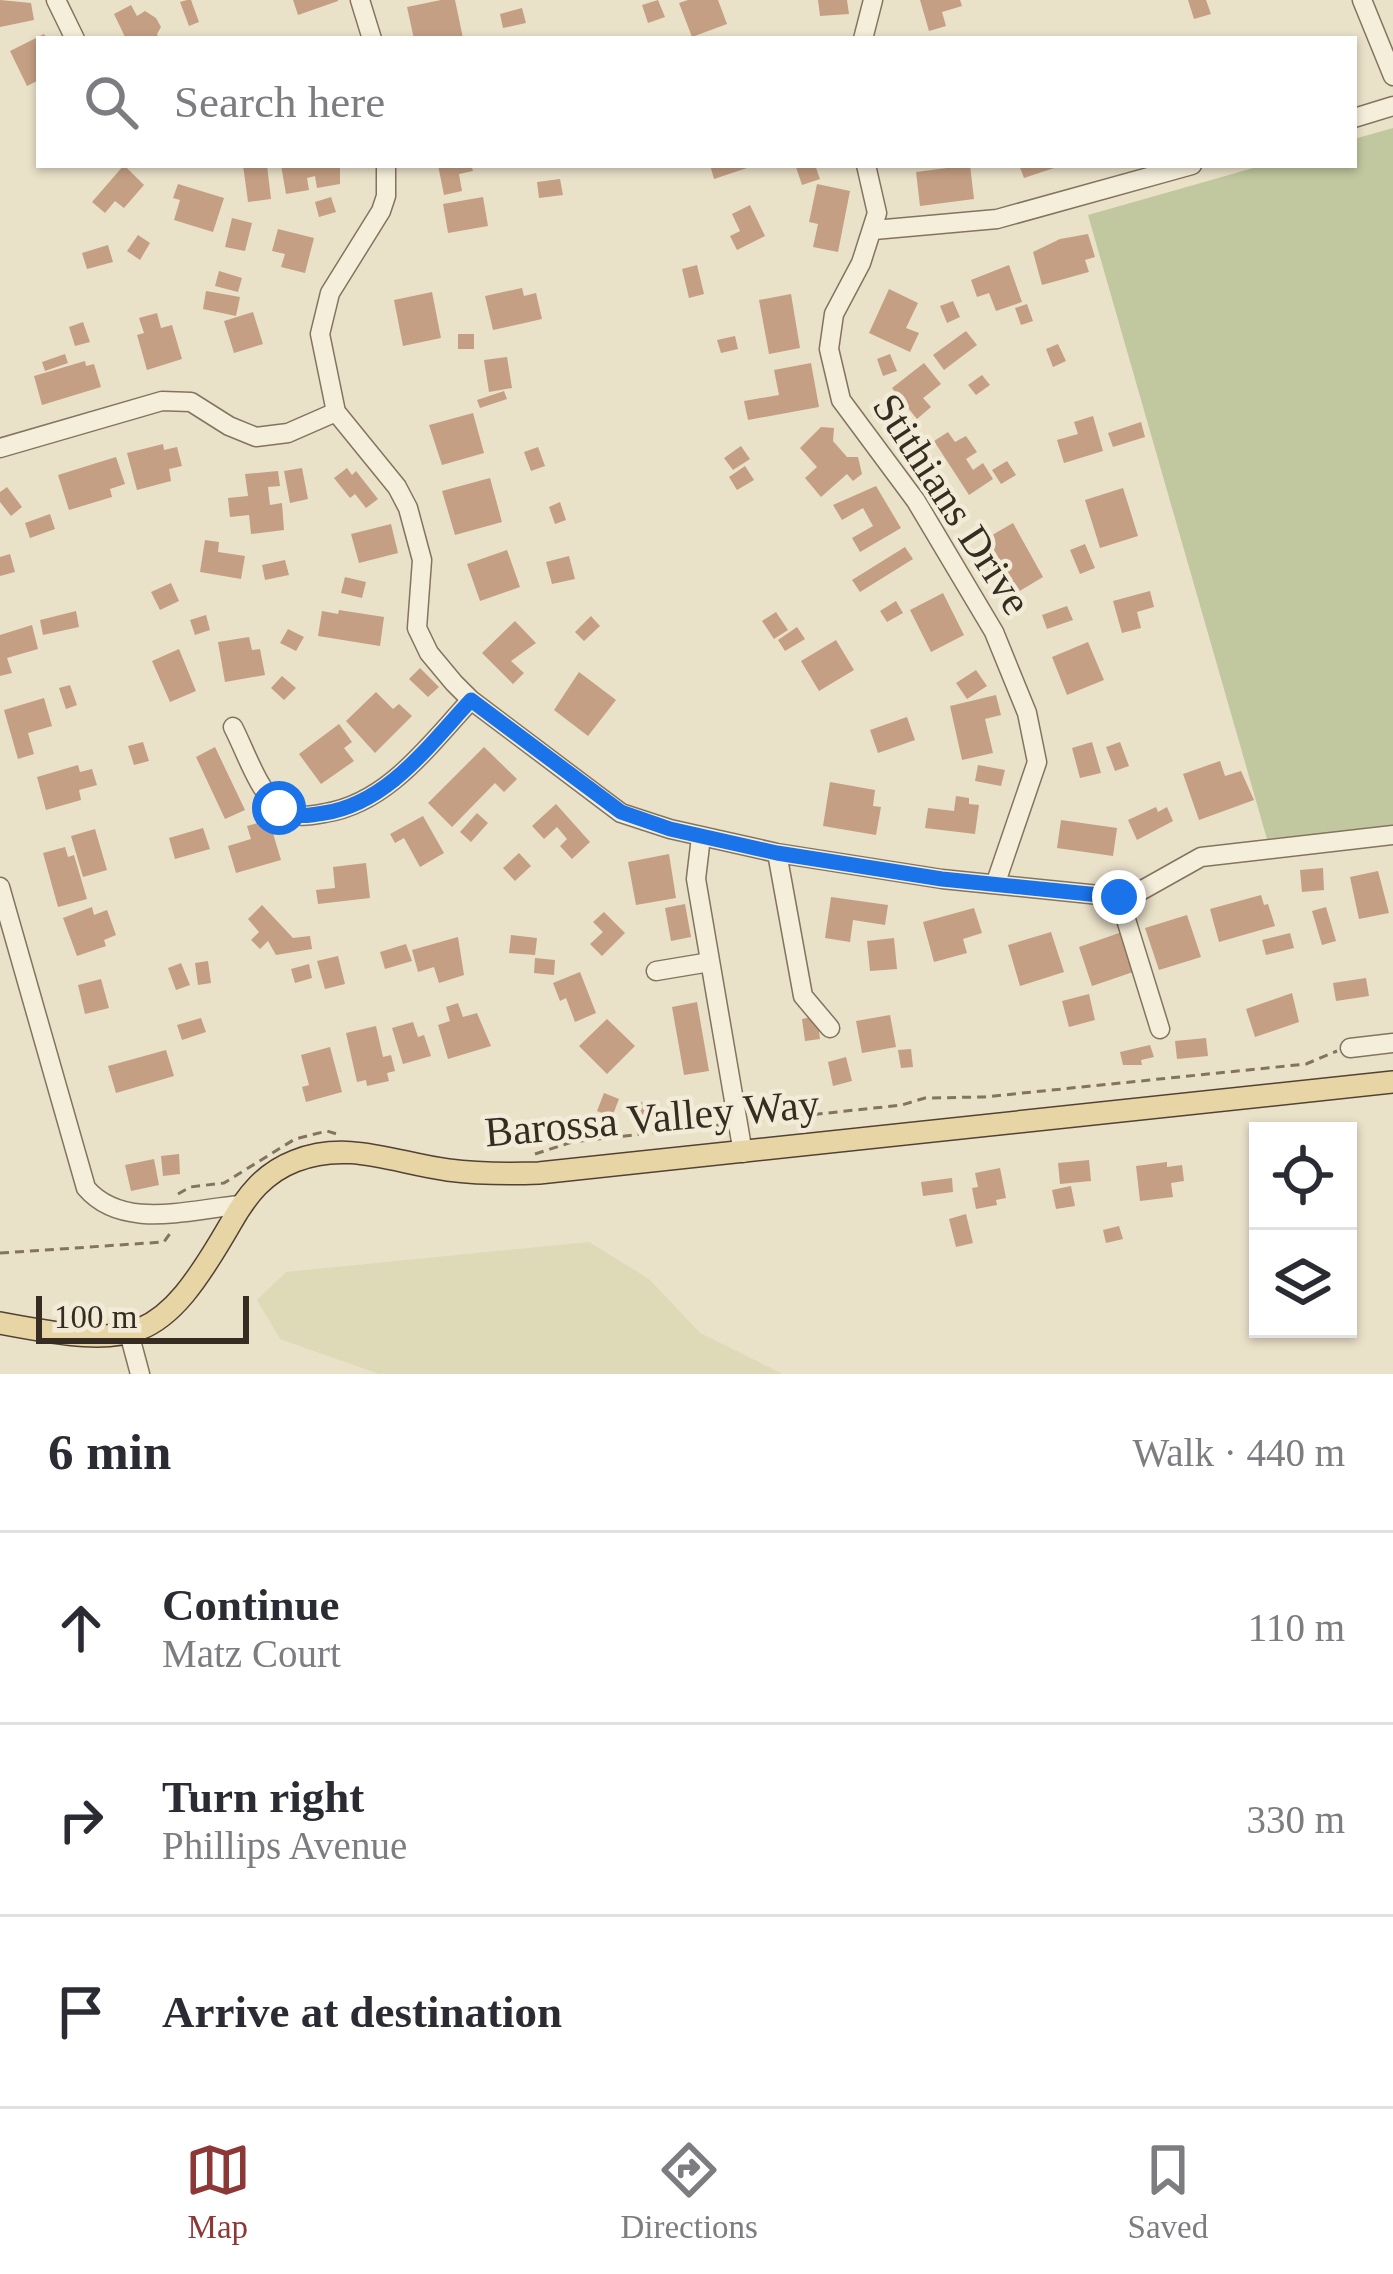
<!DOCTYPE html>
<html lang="en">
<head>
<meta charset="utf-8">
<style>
	body { margin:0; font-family:"Times New Roman",serif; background:#f7f7f7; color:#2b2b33 }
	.controls { position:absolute; right:36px; bottom:36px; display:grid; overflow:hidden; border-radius:0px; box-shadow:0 3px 9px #0004 }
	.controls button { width:108px; height:108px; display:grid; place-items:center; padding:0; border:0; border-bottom:3px solid #e1e1e2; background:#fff; color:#2b2b33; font:60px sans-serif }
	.scale { position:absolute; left:36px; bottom:30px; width:213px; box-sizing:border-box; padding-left:12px; border:6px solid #362c21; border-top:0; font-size:33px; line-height:42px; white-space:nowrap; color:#362c21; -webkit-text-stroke:9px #f2ebd7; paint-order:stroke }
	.stop { position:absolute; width:36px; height:36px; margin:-27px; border:9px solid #1a73e8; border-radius:50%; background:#fff }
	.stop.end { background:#1a73e8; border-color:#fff; box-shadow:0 3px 12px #0008 }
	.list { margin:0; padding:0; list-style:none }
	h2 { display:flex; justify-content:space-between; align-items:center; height:156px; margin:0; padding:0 48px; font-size:51px }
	h2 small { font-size:39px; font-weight:400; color:#7c7c81 }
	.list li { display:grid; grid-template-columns:78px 1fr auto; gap:36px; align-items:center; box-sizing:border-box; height:192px; padding:0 48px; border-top:3px solid #e1e1e2 }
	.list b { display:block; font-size:45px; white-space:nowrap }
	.list p { margin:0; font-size:39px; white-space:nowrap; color:#7c7c81 }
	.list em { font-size:39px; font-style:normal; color:#7c7c81 }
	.icon { flex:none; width:66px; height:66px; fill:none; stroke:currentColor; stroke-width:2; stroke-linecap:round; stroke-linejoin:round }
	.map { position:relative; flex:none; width:1393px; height:1374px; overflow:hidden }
	.search { position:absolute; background:#fff; box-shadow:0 3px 9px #0004; left:36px; right:36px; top:36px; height:132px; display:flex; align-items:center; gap:30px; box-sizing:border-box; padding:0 42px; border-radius:0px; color:#7c7c81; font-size:45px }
	.sheet { height:732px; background:#fff }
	nav { display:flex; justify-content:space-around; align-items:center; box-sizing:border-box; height:168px; border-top:3px solid #e1e1e2; background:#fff; font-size:33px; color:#7c7c81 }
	nav a { display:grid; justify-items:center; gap:6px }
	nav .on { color:#8c3836 }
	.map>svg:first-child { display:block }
	.farmland { fill:#ded9b7 }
	.green { fill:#c1c79e }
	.building { fill:#c49f83 }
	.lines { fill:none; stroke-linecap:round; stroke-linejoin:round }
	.minor-casing { stroke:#84745f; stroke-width:21 }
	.major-casing { stroke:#524233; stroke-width:24 }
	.path { stroke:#84745f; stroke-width:3; stroke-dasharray:9 6; stroke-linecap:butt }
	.minor { stroke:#f5eedb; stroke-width:18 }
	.major { stroke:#e8d5a5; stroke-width:21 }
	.route { stroke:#1a73e8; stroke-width:15 }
	.labels { text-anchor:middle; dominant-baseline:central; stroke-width:9; stroke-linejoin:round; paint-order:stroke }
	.street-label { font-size:42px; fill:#362c21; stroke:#f2ebd7 }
</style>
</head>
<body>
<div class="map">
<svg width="1393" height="1374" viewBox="0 0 1393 1374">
	<rect width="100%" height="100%" fill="#eae1c9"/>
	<!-- farmland -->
	<path class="farmland" d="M589,1242l60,37 51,54 83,41h-404l-99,-35 -23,-39 29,-28z"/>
	<!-- green -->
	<path class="green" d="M1393,128v698l-126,13 -179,-624 176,-50h90v-26z"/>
	<!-- building -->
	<path class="building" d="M0,0l31,3 3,17 -34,7z
		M187,0h4l8,22 -10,4 -9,-24z
		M293,0h45v1l-40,14z
		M441,0h14l8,38 -49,1 -7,-32z
		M658,0l7,17 -17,6 -6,-18z
		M688,0h30l9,24 -35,13 -13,-34z
		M818,0h29l2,14 -29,2z
		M920,0h40l2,6 -20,6 4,14 -17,5z
		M1188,0h18l5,14 -17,5z
		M131,5l6,11 8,-5 11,7 5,9 -4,7 2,5h-33l-12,-25z
		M522,8l4,15 -23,5 -3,-14z
		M44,34l3,5h-8v41l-12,6 -17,-35z
		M124,165l20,20 -20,23 -9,-7 -10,12 -13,-11z
		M243,165h24l4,34 -23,3z
		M281,165h59v19l-23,4 -2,-12 -8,2 2,12 -23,4z
		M438,165h33l2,6 -14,3 3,17 -18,4z
		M710,165h43v1l-39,13z
		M815,165l5,14 -18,6 -6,-18z
		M970,165l4,34 -54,7 -4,-34z
		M1019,165h41v1l-36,12z
		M560,179l3,16 -24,3 -2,-16z
		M178,184l46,14 -11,34 -39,-12 6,-20 -7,-2z
		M817,184l33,7 -12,61 -25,-5 5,-23 -9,-2z
		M331,197l5,15 -17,5 -4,-15z
		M483,197l5,29 -40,7 -5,-29z
		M750,205l15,31 -28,14 -7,-14 10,-5 -8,-17z
		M232,218l20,5 -7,28 -20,-4z
		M278,229l36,9 -9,35 -24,-6 4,-13 -13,-3z
		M1088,234l7,23 -10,3 4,12 -47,13 -9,-33 27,-13z
		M138,235l12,8 -10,17 -13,-9z
		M108,245l5,17 -26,7 -5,-16z
		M697,265l7,29 -15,4 -7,-29z
		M1009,265l13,37 -26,9 -7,-18 -12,4 -6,-17z
		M219,271l23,7 -4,14 -23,-6z
		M522,288l2,8 12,-3 6,26 -49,11 -8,-34z
		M889,289l29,14 -12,25 13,5 -9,19 -41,-19z
		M206,291l34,6 -4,19 -33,-7z
		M432,292l9,46 -38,8 -9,-46z
		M791,294l9,54 -31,6 -10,-54z
		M953,301l7,16 -13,6 -7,-17z
		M1027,304l6,17 -12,4 -6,-17z
		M253,312l10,32 -29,9 -10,-32z
		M157,313l4,15 11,-3 10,34 -35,11 -10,-35 7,-2 -5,-15z
		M83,322l7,20 -15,4 -6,-19z
		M966,331l11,14 -33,25 -11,-15z
		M458,334h16v15h-16z
		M735,336l3,13 -17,4 -4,-13z
		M1058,344l8,17 -13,6 -7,-18z
		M65,354l3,9 -23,8 -3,-9z
		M890,354l7,17 -14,5 -6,-17z
		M507,357l5,31 -23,4 -5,-32z
		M85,361l1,5 8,-2 7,23 -59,18 -8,-29z
		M811,363l8,44 -71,13 -4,-19 35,-6 -5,-25z
		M924,363l17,21 -18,14 8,9 -14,12 -25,-31z
		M982,375l8,10 -14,10 -8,-10z
		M504,391l3,8 -27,9 -3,-8z
		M473,413l11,40 -42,12 -13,-40z
		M1093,416l10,35 -39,12 -7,-23 21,-6 -4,-12z
		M1141,422l4,15 -32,10 -5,-14z
		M821,427l13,1 -1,13 14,16h11l4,17 -9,7 -6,-7 -26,23 -16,-19 12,-11 -17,-19z
		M948,432l7,10 11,-6 11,16 -11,7 7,11 10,-7 10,16 -24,16 -35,-54z
		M163,444l1,6 13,-3 5,19 -13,3 2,12 -34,9 -10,-37z
		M741,446l9,13 -17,11 -9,-12z
		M538,447l7,19 -14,5 -7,-19z
		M116,457l9,27 -15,5 2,8 -43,13 -11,-35z
		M1007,461l9,14 -15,9 -9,-14z
		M745,466l9,14 -17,10 -8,-13z
		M302,468l6,31 -18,4 -6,-32z
		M347,468l5,7 4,-4 22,28 -12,9 -11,-14 -5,4 -16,-20z
		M278,471l2,15 -12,1 2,18 12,-2 2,27 -33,4 -2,-19 -19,2 -2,-19 20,-2 -3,-22z
		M490,478l12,44 -47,13 -13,-44z
		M876,486l25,42 -41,24 -8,-14 21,-12 -10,-18 -21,12 -9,-15z
		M7,487l15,20 -11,9 -11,-14v-10z
		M1123,488l15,48 -38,12 -15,-48z
		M560,502l6,18 -11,4 -6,-17z
		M50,514l5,15 -25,9 -5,-15z
		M1013,523l30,54 -25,15 -31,-54z
		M391,524l7,29 -39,10 -8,-29z
		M205,540l14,2 -1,10 27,4 -4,23 -41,-7z
		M1085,544l10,24 -15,6 -10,-24z
		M905,547l8,12 -53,33 -8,-12z
		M507,550l13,37 -40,14 -13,-37z
		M10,554l5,18 -15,4v-19z
		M569,556l6,23 -23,5 -6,-22z
		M285,560l4,15 -24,5 -3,-15z
		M345,577l21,5 -4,16 -21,-5z
		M171,583l8,18 -19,9 -9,-18z
		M1150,591l4,16 -17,5 4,16 -19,5 -9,-32z
		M943,593l21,42 -33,17 -21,-42z
		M896,601l7,12 -16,9 -7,-11z
		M1067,606l6,14 -26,9 -5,-14z
		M339,610l45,7 -4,29 -62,-10 4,-25 16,3z
		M76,611l3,16 -36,8 -3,-15z
		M776,612l12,18 -14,9 -12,-18z
		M206,615l4,15 -15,5 -5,-15z
		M591,616l9,10 -16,15 -9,-9z
		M515,621l21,22 -25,18 13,12 -11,11 -31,-31z
		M32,625l6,24 -31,9 5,15 -12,3v-41z
		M797,627l8,12 -20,12 -7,-11z
		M288,629l16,8 -8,14 -16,-8z
		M249,637l3,13 8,-1 5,26 -40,7 -7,-40z
		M836,640l18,30 -35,21 -18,-30z
		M1088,642l16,38 -37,15 -15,-38z
		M179,649l17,42 -26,11 -18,-41z
		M420,668l19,19 -11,10 -19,-18z
		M976,670l11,16 -20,13 -11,-16z
		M579,672l37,28 -28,36 -34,-26z
		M282,676l14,12 -12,12 -13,-12z
		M70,685l7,20 -11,4 -7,-21z
		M376,692l17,17 6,-5 13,12 -37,37 -29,-32z
		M996,695l5,20 -16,4 8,34 -31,7 -12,-54z
		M44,698l8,28 -24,7 6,21 -16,5 -14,-49z
		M907,717l8,23 -37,13 -8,-23z
		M339,724l13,18 -8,6 10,13 -33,23 -22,-30z
		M143,742l6,19 -15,4 -6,-19z
		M1092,742l9,31 -21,5 -8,-30z
		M1120,742l9,24 -14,5 -9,-24z
		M215,747l30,63 -20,9 -29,-62z
		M484,747l33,32 -13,13 -9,-9 -43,44 -24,-24z
		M1220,761l5,15 16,-5 13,29 -55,20 -16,-46z
		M78,765l2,7 12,-3 5,16 -18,5 2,10 -35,10 -9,-33z
		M978,765l27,5 -4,16 -26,-5z
		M830,782l45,8 -2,16 8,1 -5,28 -53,-9z
		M956,796l13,2v6l10,1 -4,29 -50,-6 3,-20 26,3z
		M556,804l34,38 -18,17 -12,-13 7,-7 -10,-12 -13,12 -12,-13z
		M1156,807l2,5 9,-5 6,14 -36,19 -9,-20z
		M477,813l11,10 -17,19 -11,-10z
		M423,816l21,37 -24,14 -16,-29 -9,5 -5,-9z
		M269,820l12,40 -45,13 -8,-27 23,-7 -4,-13z
		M1061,820l56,8 -4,28 -56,-8z
		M203,828l7,21 -35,10 -6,-21z
		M95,829l12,41 -24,7 -12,-41z
		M65,847l3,10 6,-2 13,44 -29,8 -15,-54z
		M519,853l12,13 -16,15 -12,-13z
		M669,854l7,44 -40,7 -8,-43z
		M366,863l4,35 -52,6 -2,-14 19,-2 -2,-21z
		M1323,868l1,22 -22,2 -2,-22z
		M1378,871l11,42 -30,6 -9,-42z
		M1261,895l3,10 4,-1 7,22 -56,16 -9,-33z
		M831,897l57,8 -3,20 -32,-5 -3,22 -25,-4z
		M685,904l6,33 -20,4 -6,-33z
		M262,905l31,33 17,-2 2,13 -36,6 -8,-14 -8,8 -9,-9 8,-8 -11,-13z
		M92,907l2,8 13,-5 9,25 -12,5 2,6 -29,10 -14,-38z
		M1326,907l10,34 -14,4 -10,-34z
		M974,908l8,25 -19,6 4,14 -33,9 -11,-40z
		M604,912l21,21 -23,23 -12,-12 13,-12 -10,-10z
		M1187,915l14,42 -42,13 -14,-42z
		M1051,932l13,40 -44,14 -12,-41z
		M1122,932l14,39 -44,15 -13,-39z
		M1290,933l4,15 -28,7 -4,-15z
		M511,935l26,3 -2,17 -26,-2z
		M458,937l6,38 -25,8 -5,-16 -16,5 -6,-22z
		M894,938l3,31 -27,2 -3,-30z
		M406,944l6,17 -27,8 -5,-17z
		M338,956l7,28 -20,5 -8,-28z
		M535,958l20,2 -1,15 -20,-2z
		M208,961l3,22 -13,2 -3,-22z
		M181,963l9,22 -14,5 -8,-22z
		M309,964l3,14 -17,5 -4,-14z
		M580,972l16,41 -21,9 -9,-24 -6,3 -7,-18z
		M1366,978l3,18 -33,5 -3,-18z
		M101,979l8,29 -24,6 -7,-29z
		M1292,993l7,29 -44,15 -9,-28z
		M1089,994l6,26 -26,7 -7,-26z
		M697,1002l12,69 -25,4 -12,-68z
		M458,1003l5,14 14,-4 14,33 -43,13 -10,-34 12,-4 -4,-14z
		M890,1015l6,32 -34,6 -6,-32z
		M817,1016l3,23 -15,2 -3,-22z
		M201,1018l5,14 -24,8 -5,-15z
		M607,1019l28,27 -28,28 -28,-28z
		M413,1022l5,15 6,-2 7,21 -28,8 -11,-36z
		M376,1026l7,31 8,-2 4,16 -8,2 2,8 -22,5 -1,-6 -9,2 -11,-49z
		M1206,1038l2,18 -31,3 -2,-18z
		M1150,1045l4,12 -13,3 1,5h-19l-3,-13z
		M330,1047l12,45 -36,10 -4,-15 7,-2 -8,-30z
		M911,1049l2,18 -12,1 -3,-18z
		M166,1050l8,26 -58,17 -8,-27z
		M846,1057l6,24 -19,5 -5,-24z
		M604,1093l15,6 -7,18 -15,-6z
		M651,1102l2,14 -20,2 -1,-15z
		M179,1154l1,20 -17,2 -2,-20z
		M154,1159l5,26 -28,6 -6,-26z
		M1089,1160l2,21 -31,3 -2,-21z
		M1167,1162v5l15,-2 2,16 -13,2 2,14 -33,4 -4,-35z
		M1000,1168l6,30 -10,2 1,5 -21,4 -4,-21 6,-1 -3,-14z
		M952,1178l1,14 -30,4 -2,-14z
		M1071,1186l4,20 -19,3 -4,-19z
		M966,1214l7,29 -17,4 -7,-28z
		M1119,1226l4,13 -17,4 -3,-13z"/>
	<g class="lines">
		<!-- minor casing -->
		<g class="minor-casing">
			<path id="minor" d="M56,0l19,39
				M360,0l12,39
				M1362,0l31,76
				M863,39l10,-39
				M1354,118l39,-12
				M386,165v31l-5,15 -51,82 -10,41 16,78 61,75 11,21 14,52 -5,68 12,25 25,30 17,17 150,113 49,16 107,24 165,26 177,18 16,-3 66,-37 192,-22
				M866,165l11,48 -16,50 -27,51 -5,35 12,51 75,101 78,131 33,81 10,49 -41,120
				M874,230l123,-11 195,-54
				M0,448l162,-47 29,1 38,24 27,11 32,-4 48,-21
				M233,727c13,25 25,64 47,81 13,11 29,8 45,5 63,-10 104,-68 146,-113
				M701,837l-5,42 47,274
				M777,853l26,143 27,32
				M0,887l86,301c37,43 104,21 155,17
				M1119,897l41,132
				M656,971l54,-9
				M1350,1048l43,-5
				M129,1333l11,41"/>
		</g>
		<!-- major casing -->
		<g class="major-casing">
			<path id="major" d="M0,1323c137,26 160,23 231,-100 16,-28 33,-50 64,-62 53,-21 100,2 153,9 30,4 61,4 91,3l854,-91"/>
		</g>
		<!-- path -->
		<path class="path" d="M754,1121l148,-16 23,-7 59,-1 322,-33 31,-13
			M535,1154l37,-12 148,-17
			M178,1194l12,-7 34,-4 71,-44 32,-8 10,3
			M0,1253l164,-11 7,-10"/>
		<!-- minor -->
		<use href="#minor" class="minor"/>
		<!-- major -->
		<use href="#major" class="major"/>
	</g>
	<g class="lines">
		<!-- route -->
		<path class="route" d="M279,808c15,10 28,8 45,5 64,-10 105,-68 147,-113l150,112 49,17 107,24 165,26 177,18"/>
	</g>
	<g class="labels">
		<!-- street labels -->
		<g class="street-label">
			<text transform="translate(952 504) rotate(57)">Stithians Drive</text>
			<text transform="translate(652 1118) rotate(-5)">Barossa Valley Way</text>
		</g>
	</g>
</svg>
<div class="controls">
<button><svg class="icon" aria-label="locate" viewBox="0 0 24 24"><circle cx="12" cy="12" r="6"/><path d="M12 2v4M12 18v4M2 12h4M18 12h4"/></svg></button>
<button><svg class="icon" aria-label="layers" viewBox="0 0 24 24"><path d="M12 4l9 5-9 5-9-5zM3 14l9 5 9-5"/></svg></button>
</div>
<div class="scale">100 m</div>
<div class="stop" style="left:279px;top:808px"></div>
<div class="stop end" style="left:1119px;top:897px"></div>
<div class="search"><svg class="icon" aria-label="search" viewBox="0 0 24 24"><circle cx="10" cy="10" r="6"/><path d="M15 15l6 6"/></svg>Search here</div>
</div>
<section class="sheet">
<h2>6 min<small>Walk · 440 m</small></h2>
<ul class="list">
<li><svg class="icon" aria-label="ahead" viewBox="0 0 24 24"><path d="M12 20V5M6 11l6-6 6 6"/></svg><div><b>Continue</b><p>Matz Court</p></div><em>110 m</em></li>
<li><svg class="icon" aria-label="right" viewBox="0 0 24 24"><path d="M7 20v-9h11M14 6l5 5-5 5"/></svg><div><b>Turn right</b><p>Phillips Avenue</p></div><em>330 m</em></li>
<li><svg class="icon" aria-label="arrive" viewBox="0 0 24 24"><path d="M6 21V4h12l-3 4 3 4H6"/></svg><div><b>Arrive at destination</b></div></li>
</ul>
</section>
<nav>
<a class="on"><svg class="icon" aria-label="map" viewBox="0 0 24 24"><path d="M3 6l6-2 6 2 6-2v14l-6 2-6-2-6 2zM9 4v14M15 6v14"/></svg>Map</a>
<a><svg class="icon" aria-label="directions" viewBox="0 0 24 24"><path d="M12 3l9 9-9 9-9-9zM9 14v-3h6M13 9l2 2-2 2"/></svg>Directions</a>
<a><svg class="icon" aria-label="saved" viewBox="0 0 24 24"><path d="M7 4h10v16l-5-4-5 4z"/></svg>Saved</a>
</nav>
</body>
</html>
